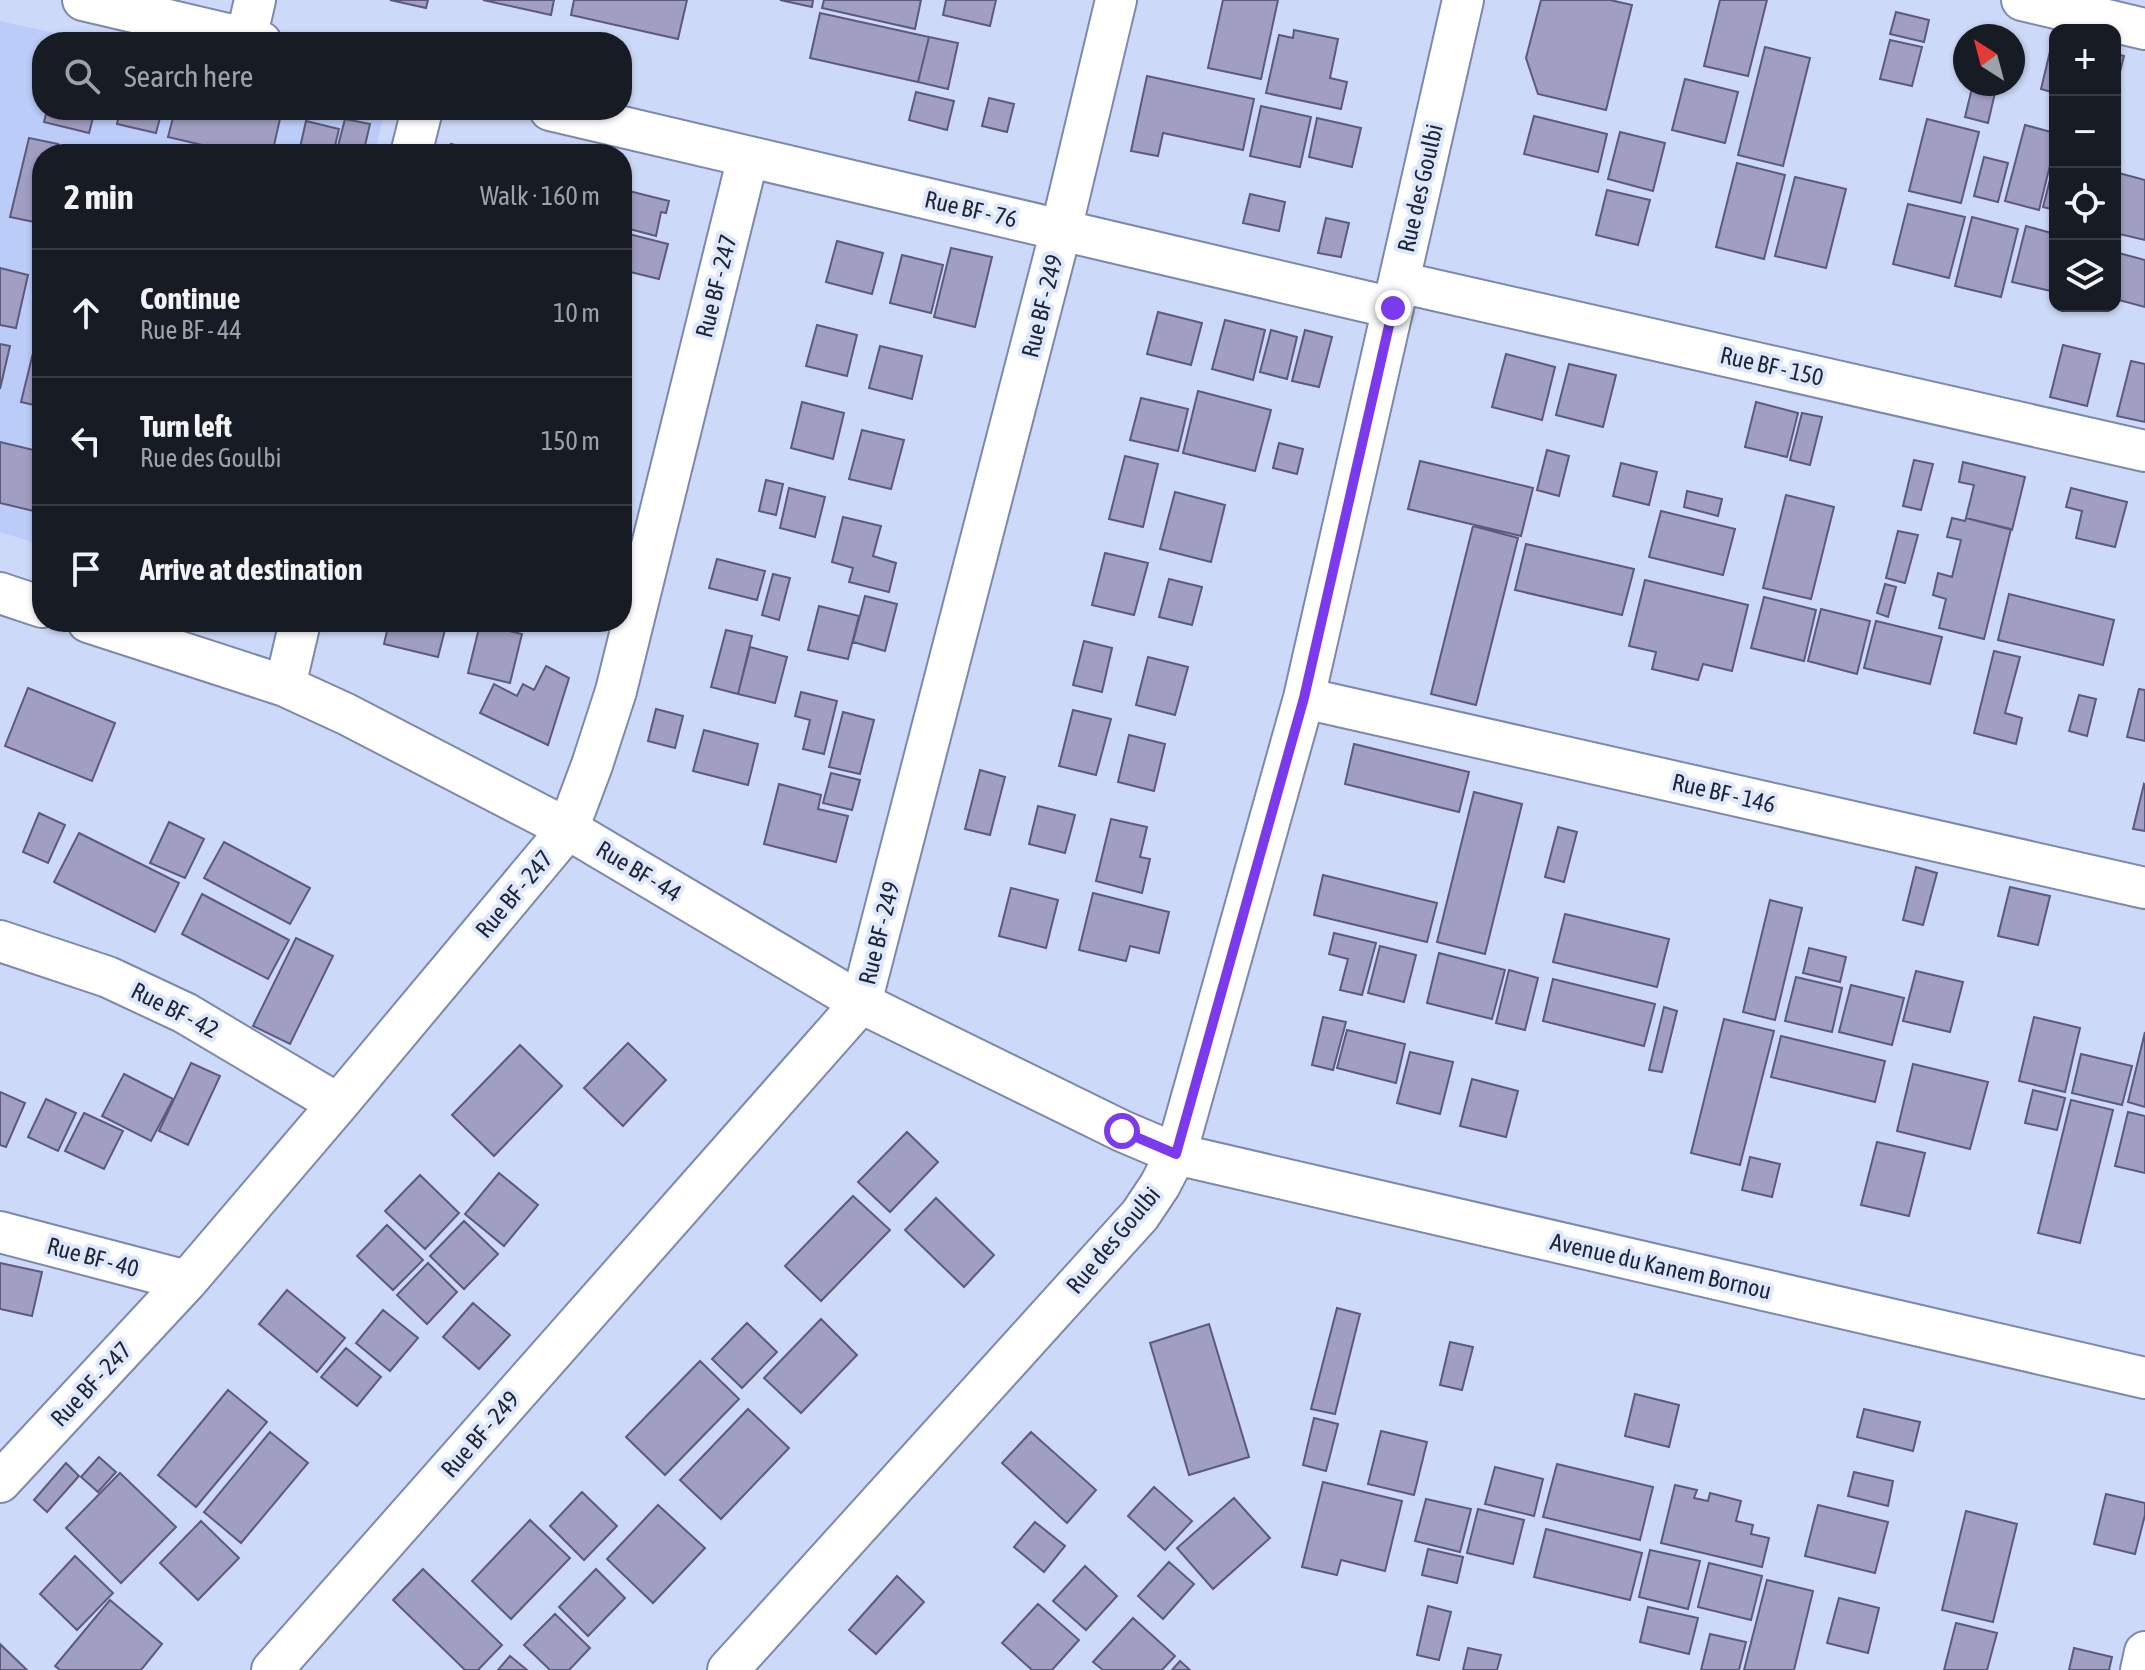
<!DOCTYPE html>
<html lang="en">
<head>
<meta charset="utf-8">
<style>
	body { margin:0; font-family:"Asap Condensed",sans-serif; background:#20242c; color:#f1f3f6 }
	.controls { position:absolute; right:24px; top:24px; display:grid; overflow:hidden; border-radius:16px; box-shadow:0 2px 6px #0004 }
	.controls button { width:72px; height:72px; display:grid; place-items:center; padding:0; border:0; border-bottom:2px solid #363941; background:#171b24; color:#f1f3f6; font:40px sans-serif }
	.compass { position:absolute; left:1953px; top:24px; width:72px; height:72px; border-radius:50%; background:#171b24; box-shadow:0 2px 6px #0004; rotate:324deg }
	.stop { position:absolute; width:24px; height:24px; margin:-18px; border:6px solid #7c3aed; border-radius:50%; background:#fff }
	.stop.end { background:#7c3aed; border-color:#fff; box-shadow:0 2px 8px #0008 }
	.list { margin:0; padding:0; list-style:none }
	h2 { display:flex; justify-content:space-between; align-items:center; height:104px; margin:0; padding:0 32px; font-size:34px }
	h2 small { font-size:26px; font-weight:400; color:#9ea1a6 }
	.list li { display:grid; grid-template-columns:52px 1fr auto; gap:24px; align-items:center; box-sizing:border-box; height:128px; padding:0 32px; border-top:2px solid #363941 }
	.list b { display:block; font-size:30px; white-space:nowrap }
	.list p { margin:0; font-size:26px; white-space:nowrap; color:#9ea1a6 }
	.list em { font-size:26px; font-style:normal; color:#9ea1a6 }
	.icon { flex:none; width:44px; height:44px; fill:none; stroke:currentColor; stroke-width:2; stroke-linecap:round; stroke-linejoin:round }
	.map { position:relative; flex:none; width:2145px; height:1670px; overflow:hidden }
	.search { position:absolute; background:#171b24; box-shadow:0 2px 6px #0004; left:32px; top:32px; width:600px; height:88px; display:flex; align-items:center; gap:20px; box-sizing:border-box; padding:0 28px; border-radius:32px; color:#9ea1a6; font-size:30px }
	.panel { position:absolute; background:#171b24; box-shadow:0 2px 6px #0004; left:32px; top:144px; width:600px; height:488px; border-radius:32px }
	.map>svg:first-child { display:block }
	.built { fill:#bbccf9 }
	.building { fill:#a19ec4; stroke:#5d5a7c; stroke-width:2 }
	.lines { fill:none; stroke-linecap:round; stroke-linejoin:round }
	.minor-casing { stroke:#7c89ac; stroke-width:44 }
	.minor { stroke:#fff; stroke-width:40 }
	.route { stroke:#7c3aed; stroke-width:10 }
	.labels { text-anchor:middle; dominant-baseline:central; stroke-width:8; stroke-linejoin:round; paint-order:stroke }
	.street-label { font-size:24px; fill:#1f2432; stroke:#dde7fe }
</style>
</head>
<body>
<div class="map">
<svg width="2145" height="1670" viewBox="0 0 2145 1670">
	<rect width="100%" height="100%" fill="#cdd9f8"/>
	<!-- built -->
	<path class="built" d="M0,21l96,21h-54v68h342l-9,44h-333v391l-42,-13z"/>
	<!-- building -->
	<path class="building" d="M390,0h38l-2,8z
		M483,0h71l-3,15z
		M574,0h113l-9,39 -107,-24z
		M780,0h33l-1,7z
		M824,0h97l-6,29 -93,-21z
		M946,0h50l-6,26 -47,-11z
		M1223,0h55l-17,79 -53,-11z
		M1541,0h69l22,5 -26,105 -68,-16 -12,-36z
		M1720,0h47l-19,76 -44,-10z
		M1896,12l33,8 -5,22 -34,-8z
		M820,13l109,24 -11,45 -108,-24z
		M1987,27l23,6 -1,3h-25z
		M1294,30l44,9 -8,39 17,4 -6,27 -75,-16 13,-58 14,3z
		M929,37l29,6 -10,46 -30,-7z
		M2053,39l2,1v53l-14,-4z
		M1890,40l32,7 -10,39 -32,-7z
		M1765,47l45,11 -27,108 -45,-11z
		M2115,54l9,2 -9,36z
		M1147,76l107,23 -11,51 -80,-17 -5,23 -27,-5z
		M1685,79l53,13 -13,51 -53,-13z
		M1973,84h24l-9,39 -23,-6z
		M916,92l38,9 -7,29 -38,-10z
		M989,98l25,6 -7,28 -25,-6z
		M1261,106l50,11 -11,50 -50,-11z
		M47,110h48l-6,23 -45,-11z
		M120,110h42l-6,23 -39,-9z
		M175,110h107l-10,44h-31l-73,-17z
		M1534,116l73,18 -9,38 -74,-18z
		M1317,118l44,10 -9,39 -43,-10z
		M345,119l25,5 -7,30h-27z
		M1927,119l52,13 -18,71 -52,-12z
		M306,121l33,8 -6,25h-24l-10,-2z
		M2025,125l30,8v12l-16,65 -34,-9z
		M1620,132l45,11 -12,48 -45,-12z
		M29,138l29,6 -2,10h-14v56l-3,13 -29,-6z
		M451,144l41,10h-44z
		M1984,157l24,6 -10,39 -24,-6z
		M2055,160v50l-12,-3z
		M1737,163l48,12 -21,84 -48,-12z
		M2115,172l30,8v60l-30,-7z
		M1795,177l51,12 -20,79 -51,-12z
		M1607,190l43,10 -12,45 -42,-10z
		M629,191l40,10 -3,12 -5,-1 -5,24 -34,-9z
		M1250,194l35,8 -6,29 -36,-8z
		M1908,204l57,13 -16,61 -56,-14z
		M1972,217l46,12 -17,68 -46,-11z
		M1326,218l23,5 -8,34 -23,-4z
		M2026,226l29,8v58l-43,-10z
		M625,233l43,11 -9,35 -37,-9v-26z
		M837,241l46,12 -11,41 -46,-12z
		M951,248l41,9 -17,70 -41,-10z
		M2115,252l30,8v47l-30,-8z
		M902,255l41,10 -12,48 -41,-10z
		M0,268l28,7 -12,53 -16,-3z
		M622,277l6,2 -6,22z
		M1158,312l44,11 -11,42 -44,-11z
		M1225,320l40,10 -12,50 -41,-11z
		M817,325l40,10 -10,41 -41,-10z
		M1271,330l26,7 -10,42 -27,-7z
		M1305,330l27,7 -13,50 -27,-6z
		M0,344l10,2 -10,43z
		M2063,345l37,9 -13,52 -37,-9z
		M880,346l42,10 -10,43 -43,-11z
		M34,349l8,2v56l-21,-5z
		M1506,354l49,13 -13,53 -50,-13z
		M2131,361l14,3v58l-28,-6z
		M1569,364l47,11 -13,52 -47,-12z
		M1198,391l73,19 -16,61 -72,-18z
		M1141,398l47,11 -10,42 -48,-11z
		M802,402l42,11 -11,46 -42,-11z
		M1756,402l42,11 -11,44 -42,-10z
		M1802,413l20,4 -12,48 -20,-5z
		M862,430l42,10 -13,49 -42,-10z
		M0,442l42,10v61l-42,-10z
		M1279,443l24,6 -6,25 -24,-6z
		M1547,450l22,6 -10,40 -22,-6z
		M1125,456l33,8 -15,63 -34,-8z
		M1914,460l19,4 -12,46 -18,-4z
		M1420,461l113,27 -12,48 -113,-27z
		M1963,462l62,15 -13,53 -46,-12 8,-33 -15,-3z
		M1621,463l36,9 -8,33 -36,-9z
		M766,480l17,4 -7,31 -17,-4z
		M789,488l36,9 -10,40 -35,-9z
		M2071,488l56,14 -12,45 -39,-9 6,-27 -16,-4z
		M1687,491l35,8 -4,17 -34,-9z
		M1175,492l50,13 -14,57 -51,-13z
		M1786,495l48,12 -23,92 -48,-11z
		M1661,511l74,18 -12,46 -74,-18z
		M843,517l38,9 -8,30 23,7 -7,29 -40,-10 4,-14 -21,-6z
		M1952,518l13,3 1,-3 45,11 -27,110 -45,-11 7,-29 -13,-4 5,-22 14,4 9,-37 -14,-3z
		M1473,526l45,12 -42,167 -45,-11z
		M1898,531l20,4 -13,48 -19,-5z
		M1526,544l108,25 -12,46 -107,-25z
		M1105,553l43,10 -14,52 -42,-10z
		M717,559l48,12 -8,29 -48,-12z
		M773,574l17,4 -11,42 -17,-5z
		M1169,579l33,8 -10,38 -33,-8z
		M1645,580l103,25 -16,66 -29,-7 -5,16 -46,-11 4,-17 -27,-6z
		M1885,584l11,3 -8,30 -11,-4z
		M2009,594l105,26 -11,45 -105,-25z
		M865,596l32,8 -12,47 -32,-9z
		M1764,597l52,13 -12,51 -53,-13z
		M819,606l40,10 -11,43 -40,-9z
		M1821,609l49,12 -13,53 -49,-13z
		M1876,621l66,16 -12,47 -66,-16z
		M389,622h58l-9,35 -54,-13z
		M480,624l42,10 -12,49 -42,-10z
		M726,630l26,6 -14,58 -27,-7z
		M1084,641l28,7 -10,44 -29,-7z
		M750,647l37,10 -12,46 -37,-9z
		M1994,651l26,6 -15,56 17,5 -6,26 -42,-11z
		M1148,657l40,10 -13,48 -39,-10z
		M546,666l23,12 -21,67 -68,-32 14,-29 23,12 6,-12 11,6z
		M28,688l87,35 -23,58 -87,-35z
		M2139,689l6,1v51l-18,-4z
		M801,692l36,9 -13,53 -21,-5 7,-29 -15,-4z
		M2079,695l17,4 -9,37 -18,-5z
		M656,709l27,7 -8,32 -27,-7z
		M1073,710l38,9 -15,56 -37,-9z
		M843,712l31,8 -14,54 -31,-7z
		M704,730l54,14 -10,41 -55,-14z
		M1129,735l36,9 -11,47 -36,-9z
		M1354,744l115,28 -10,40 -114,-28z
		M980,770l25,7 -15,58 -25,-6z
		M831,773l29,7 -8,30 -29,-7z
		M779,784l42,11 -3,14 30,7 -12,46 -72,-18z
		M2144,784l1,1v46l-12,-2z
		M1474,792l48,12 -37,150 -48,-12z
		M1038,806l37,9 -10,38 -36,-9z
		M39,813l26,12 -17,38 -25,-11z
		M1111,819l36,8 -7,30 10,2 -8,34 -46,-12z
		M169,822l35,17 -19,39 -35,-15z
		M1558,827l19,5 -13,50 -19,-5z
		M79,833l100,50 -24,49 -101,-50z
		M224,842l86,46 -20,36 -86,-46z
		M1916,867l21,6 -14,52 -20,-5z
		M1323,875l114,28 -10,39 -113,-27z
		M2010,887l40,9 -12,49 -40,-9z
		M1011,888l47,12 -12,48 -47,-12z
		M1093,893l76,19 -10,41 -29,-7 -4,15 -47,-11z
		M202,894l87,46 -21,39 -86,-45z
		M1770,900l32,8 -27,112 -32,-8z
		M1565,914l104,25 -12,48 -104,-25z
		M1334,933l42,10 -14,52 -22,-5 8,-31 -19,-5z
		M296,938l37,18 -43,88 -37,-18z
		M1380,946l36,9 -12,47 -36,-9z
		M1809,948l37,9 -6,25 -37,-9z
		M1439,953l66,17 -13,49 -65,-16z
		M1509,970l29,8 -13,52 -29,-7z
		M1916,971l47,11 -13,50 -47,-11z
		M1796,977l46,11 -10,44 -47,-11z
		M1553,979l102,25 -11,42 -101,-25z
		M1851,985l53,13 -12,47 -53,-13z
		M1664,1007l13,4 -15,61 -13,-2z
		M1323,1017l23,5 -13,48 -21,-5z
		M2034,1017l46,11 -15,64 -46,-11z
		M1724,1019l50,12 -34,134 -49,-12z
		M1347,1030l58,14 -9,39 -59,-15z
		M2145,1032v75l-17,-5z
		M1781,1036l104,25 -10,41 -104,-25z
		M628,1043l38,37 -43,46 -39,-38z
		M520,1045l42,41 -68,70 -42,-41z
		M1410,1052l43,10 -13,52 -43,-11z
		M2081,1054l51,12 -10,39 -50,-12z
		M191,1063l29,13 -32,69 -29,-14z
		M1913,1064l75,18 -18,67 -73,-18z
		M124,1074l49,25 -22,42 -49,-25z
		M1472,1079l46,12 -12,46 -46,-11z
		M2033,1090l32,8 -8,32 -32,-7z
		M0,1092l25,11 -19,44 -6,-2z
		M46,1099l30,14 -18,38 -30,-14z
		M2071,1100l42,10 -33,133 -42,-10z
		M2128,1112l17,4v57l-30,-7z
		M84,1113l39,18 -19,38 -39,-18z
		M907,1132l31,30 -48,50 -32,-30z
		M1877,1142l48,11 -16,63 -48,-11z
		M1750,1157l30,7 -8,33 -30,-7z
		M499,1173l39,32 -34,41 -39,-32z
		M420,1175l39,38 -34,36 -40,-38z
		M853,1196l37,34 -69,71 -36,-35z
		M936,1198l58,57 -30,32 -59,-57z
		M464,1221l34,33 -34,35 -34,-33z
		M387,1225l36,35 -30,30 -36,-34z
		M0,1263l42,9 -10,44 -32,-7z
		M428,1263l29,29 -30,32 -30,-29z
		M287,1290l58,48 -28,34 -58,-48z
		M473,1303l37,32 -31,34 -36,-32z
		M1337,1308l23,6 -25,100 -24,-5z
		M383,1310l35,28 -28,33 -34,-28z
		M821,1319l36,36 -56,58 -37,-35z
		M747,1323l30,29 -35,36 -30,-29z
		M1209,1324l40,133 -60,18 -39,-132z
		M1450,1342l23,5 -11,43 -22,-5z
		M346,1348l35,29 -24,29 -36,-29z
		M700,1361l39,38 -74,76 -39,-38z
		M228,1390l39,32 -71,85 -38,-32z
		M1635,1394l44,11 -10,42 -44,-11z
		M748,1409l41,39 -68,71 -41,-39z
		M1864,1409l56,13 -7,29 -56,-14z
		M1314,1418l24,6 -12,47 -23,-6z
		M1381,1431l46,11 -13,53 -46,-11z
		M270,1432l38,31 -67,80 -37,-31z
		M1031,1432l65,58 -29,33 -65,-60z
		M99,1457l17,15 -18,20 -17,-15z
		M66,1463l13,13 -32,36 -13,-12z
		M1557,1464l96,23 -13,53 -97,-23z
		M1495,1467l48,12 -9,37 -49,-12z
		M1854,1472l39,9 -5,25 -40,-10z
		M120,1473l56,54 -55,56 -55,-55z
		M1323,1482l79,19 -17,70 -44,-11 -4,15 -35,-8z
		M1675,1485l22,5 -3,8 14,3 2,-8 31,8 -5,20 17,4 -2,9 18,4 -7,29 -101,-24z
		M1154,1487l38,34 -27,29 -37,-34z
		M582,1492l35,34 -33,34 -34,-34z
		M2106,1494l39,9v12l-10,39 -41,-10z
		M1234,1498l36,40 -57,51 -36,-41z
		M1426,1499l45,10 -11,43 -45,-11z
		M658,1505l47,43 -52,55 -46,-44z
		M1818,1505l70,17 -13,51 -70,-17z
		M1478,1509l46,11 -11,44 -46,-11z
		M1966,1511l51,13 -24,98 -51,-12z
		M530,1520l40,38 -59,61 -39,-38z
		M201,1521l38,37 -41,42 -38,-37z
		M1035,1522l30,24 -21,26 -30,-25z
		M1546,1529l96,24 -12,47 -96,-23z
		M1428,1549l35,8 -6,26 -35,-8z
		M1650,1550l50,11 -12,48 -49,-12z
		M75,1556l38,37 -36,37 -37,-36z
		M1169,1562l25,22 -31,35 -25,-23z
		M1709,1563l53,13 -11,44 -53,-13z
		M1085,1566l32,30 -31,34 -33,-29z
		M423,1569l79,76 -24,25h-13l-72,-70z
		M596,1569l29,29 -37,38 -29,-29z
		M897,1576l27,26 -48,52 -27,-24z
		M1767,1580l46,11 -19,79h-50z
		M1839,1598l40,10 -11,45 -41,-10z
		M110,1600l52,44 -21,26h-81l-5,-4z
		M1038,1604l41,36 -27,30h-20l-30,-27z
		M1428,1606l23,6 -12,48 -22,-5z
		M1648,1607l50,11 -9,36 -49,-12z
		M555,1614l35,34 -21,22h-19l-26,-25z
		M1133,1618l42,38 -13,14h-59l-10,-8z
		M1956,1623l41,10 -10,37h-43z
		M1710,1634l36,8 -7,28h-38z
		M0,1644l27,26h-27z
		M1468,1648l33,7 -4,15h-34z
		M2074,1648l38,9 -3,13h-40z
		M510,1656l17,14h-29z
		M1180,1661l10,9h-18z"/>
	<g class="lines">
		<!-- minor casing -->
		<g class="minor-casing">
			<path id="minor" d="M83,0l178,42
				M2022,0l123,29
				M246,39l9,-39
				M550,110l843,198
				M411,154l11,-44
				M1399,282l746,169
				M0,593l42,14
				M88,622l197,64 61,28 222,115 293,174 261,128 54,23 969,224
				M285,686l15,-64
				M1304,698l841,190
				M0,941l108,36 77,36 153,91
				M0,1232l187,49
				M0,1482l187,-201 151,-177 230,-275 24,-64 24,-74 132,-534
				M272,1670l589,-667 200,-773 55,-230
				M728,1670l412,-455 20,-30 16,-31 128,-456 159,-698
				M2141,1670l4,-18"/>
		</g>
		<!-- minor -->
		<use href="#minor" class="minor"/>
	</g>
	<g class="lines">
		<!-- route -->
		<path class="route" d="M1122,1131l54,23 128,-456 89,-390"/>
	</g>
	<g class="labels">
		<!-- street labels -->
		<g class="street-label">
			<text transform="translate(1420 188) rotate(-77)">Rue des Goulbi</text>
			<text transform="translate(971 209) rotate(13)">Rue BF - 76</text>
			<text transform="translate(716 286) rotate(-76)">Rue BF - 247</text>
			<text transform="translate(1042 306) rotate(-76)">Rue BF - 249</text>
			<text transform="translate(1772 366) rotate(13)">Rue BF - 150</text>
			<text transform="translate(1724 793) rotate(13)">Rue BF - 146</text>
			<text transform="translate(639 871) rotate(31)">Rue BF - 44</text>
			<text transform="translate(514 894) rotate(-50)">Rue BF - 247</text>
			<text transform="translate(879 933) rotate(-76)">Rue BF - 249</text>
			<text transform="translate(175 1010) rotate(27)">Rue BF - 42</text>
			<text transform="translate(1113 1240) rotate(-50)">Rue des Goulbi</text>
			<text transform="translate(93 1257) rotate(15)">Rue BF - 40</text>
			<text transform="translate(1661 1266) rotate(13)">Avenue du Kanem Bornou</text>
			<text transform="translate(91 1384) rotate(-47)">Rue BF - 247</text>
			<text transform="translate(480 1434) rotate(-49)">Rue BF - 249</text>
		</g>
	</g>
</svg>
<div class="controls">
<button>+</button>
<button>−</button>
<button><svg class="icon" aria-label="locate" viewBox="0 0 24 24"><circle cx="12" cy="12" r="6"/><path d="M12 2v4M12 18v4M2 12h4M18 12h4"/></svg></button>
<button><svg class="icon" aria-label="layers" viewBox="0 0 24 24"><path d="M12 4l9 5-9 5-9-5zM3 14l9 5 9-5"/></svg></button>
</div>
<svg class="compass" viewBox="-18 -18 36 36"><path d="M0-13l5 13h-10z" fill="#e53935"/><path d="M0 13l5-13h-10z" fill="#9ea1a6"/></svg>
<div class="stop" style="left:1122px;top:1131px"></div>
<div class="stop end" style="left:1393px;top:308px"></div>
<div class="search"><svg class="icon" aria-label="search" viewBox="0 0 24 24"><circle cx="10" cy="10" r="6"/><path d="M15 15l6 6"/></svg>Search here</div>
<section class="panel">
<h2>2 min<small>Walk · 160 m</small></h2>
<ul class="list">
<li><svg class="icon" aria-label="ahead" viewBox="0 0 24 24"><path d="M12 20V5M6 11l6-6 6 6"/></svg><div><b>Continue</b><p>Rue BF - 44</p></div><em>10 m</em></li>
<li><svg class="icon" aria-label="left" viewBox="0 0 24 24"><path d="M17 20v-9H6M10 6l-5 5 5 5"/></svg><div><b>Turn left</b><p>Rue des Goulbi</p></div><em>150 m</em></li>
<li><svg class="icon" aria-label="arrive" viewBox="0 0 24 24"><path d="M6 21V4h12l-3 4 3 4H6"/></svg><div><b>Arrive at destination</b></div></li>
</ul>
</section>
</div>
</body>
</html>
